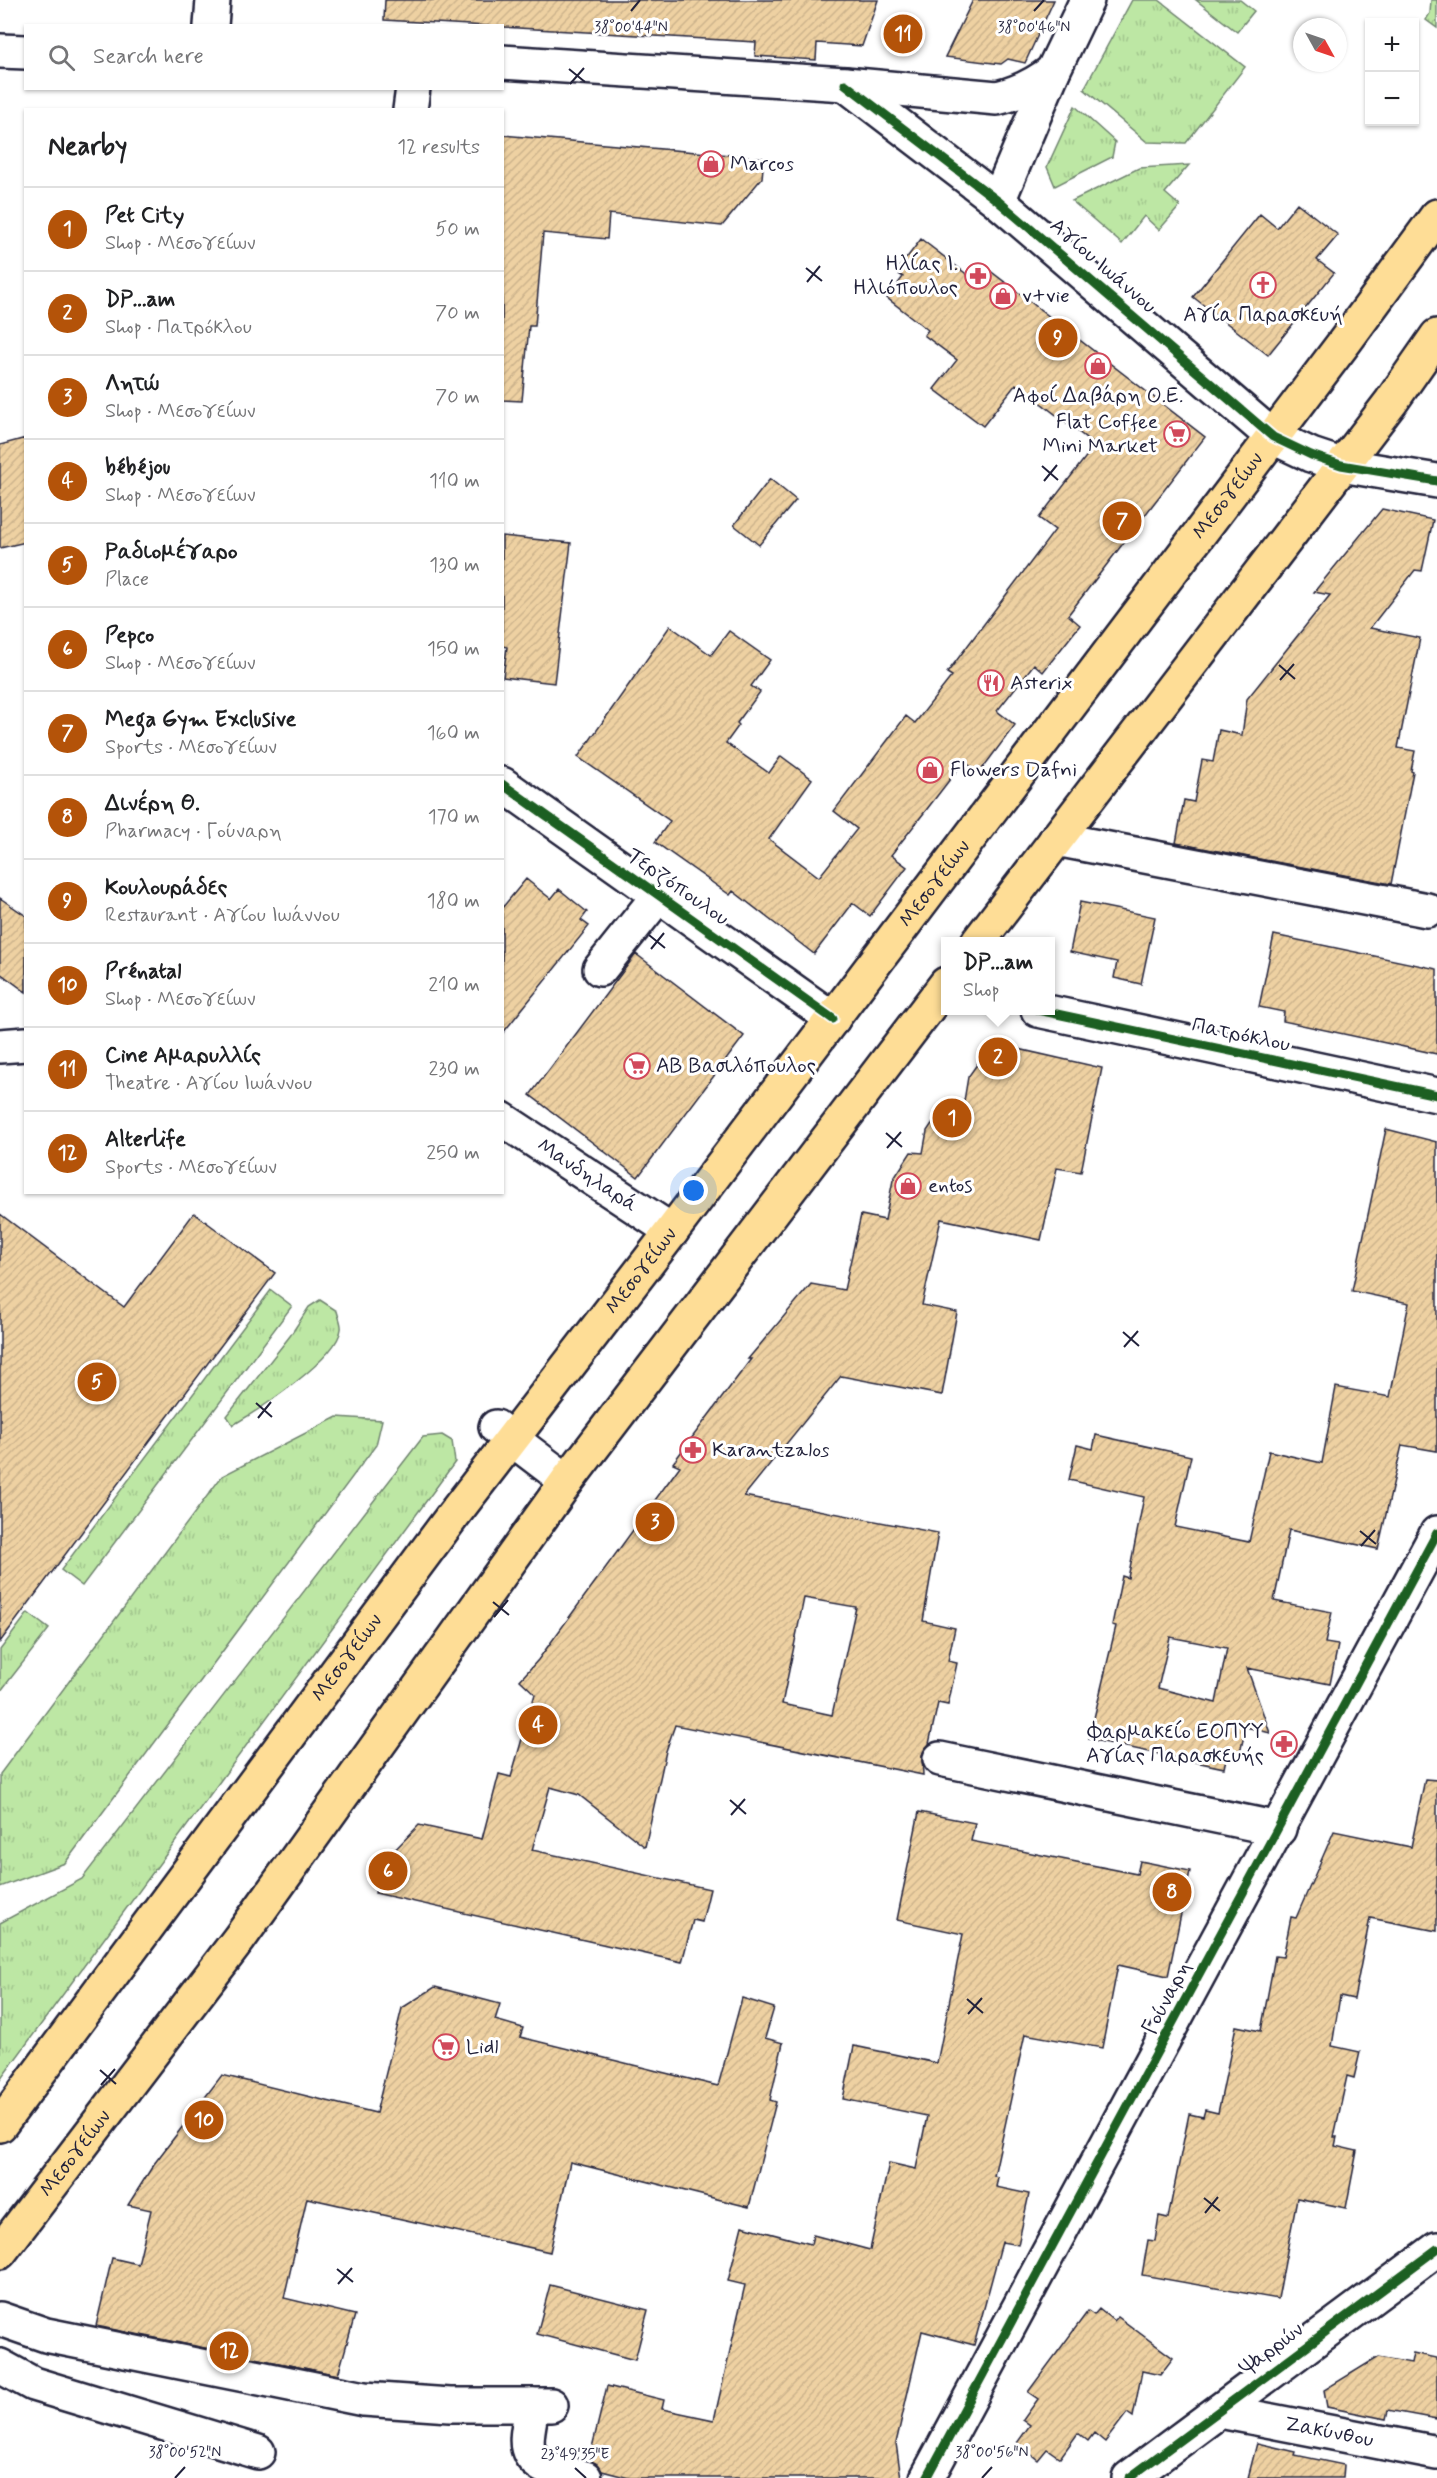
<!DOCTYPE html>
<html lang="en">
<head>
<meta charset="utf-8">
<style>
	body { margin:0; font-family:Mynerve,sans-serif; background:#f6f6f6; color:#202124 }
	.controls { position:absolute; right:18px; top:18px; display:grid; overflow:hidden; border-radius:0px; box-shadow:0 2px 4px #0004 }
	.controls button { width:54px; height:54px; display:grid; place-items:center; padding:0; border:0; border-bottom:2px solid #e0e0e0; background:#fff; color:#202124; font:30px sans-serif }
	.compass { position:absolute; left:1293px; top:18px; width:54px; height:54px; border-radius:50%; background:#fff; box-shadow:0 2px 4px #0004; rotate:130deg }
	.you { position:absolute; left:694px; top:1191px; width:21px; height:21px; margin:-15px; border:4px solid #fff; border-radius:50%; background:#1a73e8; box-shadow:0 0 0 9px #1a73e833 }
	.badge { display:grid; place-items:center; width:39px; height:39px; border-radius:50%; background:#b45309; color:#fff; font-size:20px; font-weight:700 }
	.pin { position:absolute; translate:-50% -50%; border:3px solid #fff; box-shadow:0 2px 6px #0006 }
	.popup { position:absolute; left:941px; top:937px; width:114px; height:78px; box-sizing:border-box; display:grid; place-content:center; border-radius:0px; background:#fff; filter:drop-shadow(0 2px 4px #0005); font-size:20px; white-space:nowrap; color:#757577 }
	.popup b { font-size:22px; color:#202124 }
	.popup::after { content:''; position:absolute; left:50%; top:100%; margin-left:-12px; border:12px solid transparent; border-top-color:#fff }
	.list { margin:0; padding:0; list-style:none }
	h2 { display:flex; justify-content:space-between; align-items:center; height:78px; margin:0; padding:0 24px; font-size:26px }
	h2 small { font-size:20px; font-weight:400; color:#757577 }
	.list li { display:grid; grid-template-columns:39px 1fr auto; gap:18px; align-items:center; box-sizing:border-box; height:84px; padding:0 24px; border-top:2px solid #e0e0e0 }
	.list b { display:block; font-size:22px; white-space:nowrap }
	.list p { margin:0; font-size:20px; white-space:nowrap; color:#757577 }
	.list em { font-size:20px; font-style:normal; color:#757577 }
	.icon { flex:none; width:33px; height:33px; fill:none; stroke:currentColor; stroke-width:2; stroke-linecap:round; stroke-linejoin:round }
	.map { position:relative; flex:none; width:1437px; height:2478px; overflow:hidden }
	.search { position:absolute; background:#fff; box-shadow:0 2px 4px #0004; left:24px; top:24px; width:480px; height:66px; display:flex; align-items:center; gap:15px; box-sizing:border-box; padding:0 21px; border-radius:0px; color:#757577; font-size:22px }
	.panel { position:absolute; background:#fff; box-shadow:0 2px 4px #0004; left:24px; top:108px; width:480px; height:1086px; border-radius:0px }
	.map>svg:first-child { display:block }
	.grass { fill:url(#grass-tufts); stroke:#708470; stroke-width:1.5 }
	.building { fill:url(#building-hatch); stroke:#22223b; stroke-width:1.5; fill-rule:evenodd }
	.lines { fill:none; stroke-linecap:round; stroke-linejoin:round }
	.minor-casing { stroke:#22223b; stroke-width:38 }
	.major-casing { stroke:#22223b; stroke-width:38 }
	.minor { stroke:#fff; stroke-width:33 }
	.major { stroke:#fedd96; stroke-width:33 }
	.cycleway-casing { stroke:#fff; stroke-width:13 }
	.cycleway { stroke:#1b5e20; stroke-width:9 }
	.ticks { fill:none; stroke:#22223b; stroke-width:2 }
	.labels { text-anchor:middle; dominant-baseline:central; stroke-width:6; stroke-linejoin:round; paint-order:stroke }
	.poi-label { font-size:21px; fill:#22223b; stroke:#fff; text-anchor:start }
	.street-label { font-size:21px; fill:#22223b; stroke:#fff }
	.ticks-label { font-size:15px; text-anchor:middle; fill:#22223b; stroke:#fff; stroke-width:6; stroke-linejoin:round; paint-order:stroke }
</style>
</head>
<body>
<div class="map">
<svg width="1437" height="2478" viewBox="0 0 1437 2478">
	<defs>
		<pattern id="grass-tufts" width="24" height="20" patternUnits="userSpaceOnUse" patternTransform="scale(1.5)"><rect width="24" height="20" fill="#bde7a4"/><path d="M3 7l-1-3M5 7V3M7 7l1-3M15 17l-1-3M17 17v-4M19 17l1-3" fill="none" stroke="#a2c68e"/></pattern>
		<pattern id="building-hatch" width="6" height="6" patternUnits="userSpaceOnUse" patternTransform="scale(1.5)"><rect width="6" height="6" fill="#eed1a2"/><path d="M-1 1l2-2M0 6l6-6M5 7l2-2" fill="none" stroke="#ccb38c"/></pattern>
	</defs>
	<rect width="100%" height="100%" fill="#fff"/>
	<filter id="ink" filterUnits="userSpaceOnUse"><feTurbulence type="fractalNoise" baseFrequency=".0167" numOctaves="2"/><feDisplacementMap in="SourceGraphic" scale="12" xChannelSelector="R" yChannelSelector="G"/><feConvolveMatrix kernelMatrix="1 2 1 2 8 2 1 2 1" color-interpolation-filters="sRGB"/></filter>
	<g filter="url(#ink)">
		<!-- grass -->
		<path class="grass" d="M1132,0h27l86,67 -59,76 -39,-1 -63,-53z
			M1196,0h44l14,11 -17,21z
			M1431,0h6v28l-11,-8 4,-7z
			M1075,106l40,36 -3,15 -57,29 -8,-19z
			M1189,165l-24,28 15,13 -21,24 -15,-14 -22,28 -50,-43 67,-33z
			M271,1290l21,16 -210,280 -21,-16z
			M320,1300l17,11c1,5 5,13 4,18 -3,29 -82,81 -108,96l-6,-9 63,-80 19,-29z
			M337,1417l45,3 -6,25 -311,418 -65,24v-113l222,-298z
			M442,1435l10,6 3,21 -455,618v-157l82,-44 341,-442z
			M28,1613l21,16 -49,63v-42z"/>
		<!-- building -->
		<path class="building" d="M385,0h493l-16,46 -45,-3 -1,17 -61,-4 1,-14 -372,-22z
			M973,0h81l-29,63 -17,-4 -7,5 -56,-7z
			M502,135l262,23 -2,20 -40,48 -113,-12 -2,25 -64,-6 -8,93h-6l-7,75 -20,-1z
			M1297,203l41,32 -21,25 17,13 -66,82 -75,-58 67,-83 17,14z
			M921,239l48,37 11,-13 225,174 -137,178 12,10 -37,47 -9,-8 -37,47 18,14 -36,48 -15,-12 -37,48 -36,46 16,12 -37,49 -17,-13 -39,51 -81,-63 -3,4 -75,-53 15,-21 -92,-64 92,-131 41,29 18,-24 41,29 -19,26 9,6 -23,31 2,2 -13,18 43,30 12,-17 31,23 -43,60 50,38 38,-48 -23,-18 72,-95 9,7 37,-47 -5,-3 108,-143 -16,-12 56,-73 -79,-61 -33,42 -49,-37 23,-29 -33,-25 4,-5 -41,-32 16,-21 -7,-5z
			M26,438v104l-26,6v-103z
			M770,479l26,21 -37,45 -25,-20z
			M1382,509l51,11 -11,51 -7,-1 -45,58 50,10 -22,110 17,3 -4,20 2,1 -22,112 -215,-41 8,-43 10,2 8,-42 11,2 6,-32 23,5 5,-36 83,-104 -16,-3z
			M502,536l69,7 -17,140 -51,-6 4,-30 -5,-1z
			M526,879l25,20 8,-10 28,23 -6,8 8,6 -87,108v-126z
			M0,898l26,18v76l-26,-19z
			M1080,902l75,15 -14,67 -27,-6 3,-16 -47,-10z
			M1274,935l163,34v85l-154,-33 1,-9 -25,-5z
			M636,954l108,82 -106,141 -108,-82z
			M992,1043l110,25 -21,104 -24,-4 -16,72 -100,-21 -19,86 35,7 -15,83 -101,-19 -97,120 194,37 -15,88 32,7 -7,33 9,2 -9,42 -10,-2 -9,41 -7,11 1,20 -248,-50 -9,26 -21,96 -66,-52 -29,-8 -18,63 178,39 -8,33 -9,-2 -11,42 -307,-69 7,-30 37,-38 63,14 17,-65 12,3 24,-83 -15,-14 18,-20 142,-194 -7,-3 78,-104h-3l63,-75 33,6 17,-75 24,5 8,-40 18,-28 12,1 4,-22 18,-27 18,3 5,-30zM804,1598l52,9 -24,108 -50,-11z
			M1386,1129l51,13v309l-35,-6 -24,104 -89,-19 -15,71 58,11 -7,31 13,2 -8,39 -83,-16 23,65 -24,-6 -7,30 -12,-3 -3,14 -135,-29 27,-113 -4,-1 10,-49 6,2 16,-81 -75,-17 8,-35 16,4 3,-14 95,21 -16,71 74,15 20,-91 53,12 14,-76 54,10 19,-94 -57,-12zM1170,1637l57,11 -11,55 -58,-15z
			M194,1213l81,60 -275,369v-428l124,93z
			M1425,1779l12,1v151l-67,-13 -16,81 -14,-3 -8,50 28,6 -6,26 -7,-2 -13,61h3l-2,9 22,5 -11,57 -49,-10 -19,101 -136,-24 6,-35 7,1 4,-25 9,2 21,-104 14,3 2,-7 13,3 18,-87 25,5 14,-75 8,1 8,-40 5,1 38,-87 77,16z
			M919,1812l56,11 -4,18 166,33 3,-13 50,10 -22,105 -50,-11 -16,83 -77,-14 -31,142 4,1 -2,10 33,7 -11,51 -16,-3 -28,103 -52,-14 -26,112 5,35h-272l-27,-7 -5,-7 -8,-4 18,-74 57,14 -2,9 52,11 31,-135 -17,-4 14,-55 69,18 2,-9 57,15 19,-87 27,6 11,-53 -84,-17 11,-53 83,17 26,-129 -66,-14z
			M435,1987l65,17 -5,16 28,8 -3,9 198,49 24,-88 32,10 -9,30 18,5 -13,57 6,2 -27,105 -179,-45 -20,90 -243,-54 -23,100 71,17 -17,60 -242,-49 16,-68 26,6 13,-54 -23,-5 26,-41 68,-89 154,38 26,-105z
			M550,2285l98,25 -13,50 -98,-26z
			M1099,2309l15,12 4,-4 55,41 -13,17 -18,-4 -9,46 -6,-4 -22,29 -11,-9 -6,8 -10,-8 -18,25 -13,-9 -9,11 -21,-17 13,-18 -7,-5 15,-21 -10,-7 60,-81 6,4z
			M1413,2353l24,5v61l-49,-9 -2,9 -59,-12 -3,-17 54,-33 33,6z
			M1257,2443l39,9 -1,3 49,10 -1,13h-95z"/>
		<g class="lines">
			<!-- minor casing -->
			<g class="minor-casing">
				<g id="minor">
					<path d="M211,26l2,-26"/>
					<path d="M0,51l26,1"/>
					<path d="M502,62l343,22 152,14c22,-5 38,-13 56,-27"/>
					<path d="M845,84l153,117 275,236 38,18 30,10 96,16"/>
					<path d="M410,110l3,-22"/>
					<path d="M998,201l55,-130 34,-71"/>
					<path d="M502,784l331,235"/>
					<path d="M1056,839l371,71"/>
					<path d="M600,969l59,-74"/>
					<path d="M1038,1010l399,85"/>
					<path d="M0,1046l26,-2"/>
					<path id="s1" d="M502,1119l170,112"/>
					<path d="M496,1427l71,54"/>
					<path d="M940,1759l339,70"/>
					<path d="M0,2319l46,16 318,64 86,6h101"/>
					<path d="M0,2366l33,18 225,68"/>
					<path d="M532,2405c-1,12 -7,32 -4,43 6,23 38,25 57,30"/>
					<path id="s2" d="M1220,2411l217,42"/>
					<path d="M927,2478l510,-945"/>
					<path d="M1129,2478l308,-229"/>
				</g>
			</g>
			<!-- major casing -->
			<g class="major-casing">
				<g id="major">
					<path d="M978,942l413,-540 46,-66"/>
					<path id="s3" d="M0,2125l451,-607 221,-287 674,-891 91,-124"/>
					<path id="s4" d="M0,2252l239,-313 328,-458 379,-497"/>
				</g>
			</g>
			<!-- minor -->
			<use href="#minor" class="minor"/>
			<!-- major -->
			<use href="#major" class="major"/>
			<!-- cycleway casing -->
			<g class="cycleway-casing">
				<path id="cycleway" d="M845,84l153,117 275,236 38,18 30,10 96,16
					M502,784l331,235
					M1038,1010l399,85
					M927,2478l510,-945
					M1129,2478l308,-229"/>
			</g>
			<!-- cycleway -->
			<use href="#cycleway" class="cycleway"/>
		</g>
	</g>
	<!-- ticks -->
	<path class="ticks" d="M631,11l9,-11M1034,11l10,-11M569,69l16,13M570,84l14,-16M806,268l16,13M807,282l13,-16M1042,466l16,14M1044,481l13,-16M1279,665l16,14M1280,680l14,-16M649,935l16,13M651,949l13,-16M886,1133l16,14M887,1148l14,-16M1123,1332l16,14M1124,1347l14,-16M256,1403l16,14M258,1418l13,-16M1360,1531l16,13M1361,1546l14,-16M493,1602l16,13M494,1617l14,-17M730,1800l16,14M731,1815l14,-16M967,1999l16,14M968,2014l14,-16M100,2070l16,14M101,2085l14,-16M1204,2198l16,13M1205,2213l13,-16M337,2269l16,13M338,2284l14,-16M575,2468l11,10M175,2478l10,-11M982,2478l10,-11"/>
	<!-- icons -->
	<defs>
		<g id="shop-ring" transform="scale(1.35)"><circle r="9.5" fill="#fff" stroke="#d1495b" stroke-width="1.5"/><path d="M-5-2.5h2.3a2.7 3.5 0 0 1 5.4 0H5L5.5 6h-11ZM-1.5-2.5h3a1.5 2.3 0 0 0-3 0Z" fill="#d1495b"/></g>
		<g id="pharmacy-ring" transform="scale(1.35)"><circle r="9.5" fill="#fff" stroke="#d1495b" stroke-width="1.5"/><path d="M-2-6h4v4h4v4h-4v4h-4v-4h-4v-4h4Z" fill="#d1495b"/></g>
		<g id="church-ring" transform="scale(1.35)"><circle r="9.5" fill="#fff" stroke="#d1495b" stroke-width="1.5"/><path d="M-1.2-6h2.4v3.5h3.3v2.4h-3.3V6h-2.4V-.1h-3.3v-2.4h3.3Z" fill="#d1495b"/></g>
		<g id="supermarket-ring" transform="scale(1.35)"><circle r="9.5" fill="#fff" stroke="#d1495b" stroke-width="1.5"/><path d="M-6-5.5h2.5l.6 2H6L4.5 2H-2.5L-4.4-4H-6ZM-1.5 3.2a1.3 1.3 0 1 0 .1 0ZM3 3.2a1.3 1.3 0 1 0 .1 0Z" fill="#d1495b"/></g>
		<g id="restaurant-ring" transform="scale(1.35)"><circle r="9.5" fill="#fff" stroke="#d1495b" stroke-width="1.5"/><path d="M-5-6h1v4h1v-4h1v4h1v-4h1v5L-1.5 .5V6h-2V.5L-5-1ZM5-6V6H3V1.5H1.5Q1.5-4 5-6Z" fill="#d1495b"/></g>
	</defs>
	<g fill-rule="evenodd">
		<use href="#shop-ring" x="711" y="164"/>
		<use href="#pharmacy-ring" x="978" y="276"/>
		<use href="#church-ring" x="1263" y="285"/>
		<use href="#shop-ring" x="1003" y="296"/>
		<use href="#shop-ring" x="1098" y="366"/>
		<use href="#supermarket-ring" x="1177" y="434"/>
		<use href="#restaurant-ring" x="991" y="683"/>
		<use href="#shop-ring" x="930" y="770"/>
		<use href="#supermarket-ring" x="637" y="1066"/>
		<use href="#shop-ring" x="908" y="1186"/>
		<use href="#pharmacy-ring" x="693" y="1450"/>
		<use href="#pharmacy-ring" x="1284" y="1744"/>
		<use href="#supermarket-ring" x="446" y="2047"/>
	</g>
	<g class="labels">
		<!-- poi labels -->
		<g class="poi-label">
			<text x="730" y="164">Marcos</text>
			<text x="958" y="264" text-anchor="end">Ηλίας Ι.<tspan x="958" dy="24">Ηλιόπουλος</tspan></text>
			<text x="1022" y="296">v+vie</text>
			<text x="1263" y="315" text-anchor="middle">Αγία Παρασκευή</text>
			<text x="1098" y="396" text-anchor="middle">Αφοί Δαβάρη Ο.Ε.</text>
			<text x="1158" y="422" text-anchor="end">Flat Coffee<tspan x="1158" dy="24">Mini Market</tspan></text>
			<text x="1010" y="683">Asterix</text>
			<text x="950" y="770">Flowers Dafni</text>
			<text x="656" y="1066">ΑΒ Βασιλόπουλος</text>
			<text x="928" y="1186">entos</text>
			<text x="712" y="1450">Karantzalos</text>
			<text x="1264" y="1732" text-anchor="end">Φαρμακείο ΕΟΠΥΥ<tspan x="1264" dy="24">Αγίας Παρασκευής</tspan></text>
			<text x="466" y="2047">Lidl</text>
		</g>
		<!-- street labels -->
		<g class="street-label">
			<text transform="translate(1103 266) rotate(41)">Αγίου Ιωάννου</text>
			<text stroke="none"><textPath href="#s3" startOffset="2040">Μεσογείων</textPath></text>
			<text stroke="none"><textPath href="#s3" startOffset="1554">Μεσογείων</textPath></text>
			<text transform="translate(678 887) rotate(35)">Τερζόπουλου</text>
			<text transform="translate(1241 1035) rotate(12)">Πατρόκλου</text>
			<text stroke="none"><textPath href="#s1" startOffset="102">Μανδηλαρά</textPath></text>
			<text stroke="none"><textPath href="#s3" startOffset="1068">Μεσογείων</textPath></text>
			<text stroke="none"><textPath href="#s3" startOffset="582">Μεσογείων</textPath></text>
			<text transform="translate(1167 1998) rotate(-62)">Γούναρη</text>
			<text stroke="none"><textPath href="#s4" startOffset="124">Μεσογείων</textPath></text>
			<text transform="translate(1272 2349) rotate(-37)">Ψαρρών</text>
			<text stroke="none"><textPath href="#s2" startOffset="111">Ζακύνθου</textPath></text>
		</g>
	</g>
	<g class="ticks-label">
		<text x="631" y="32">38°00'44"N</text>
		<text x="1034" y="32">38°00'46"N</text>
		<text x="185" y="2457">38°00'52"N</text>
		<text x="992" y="2457">38°00'56"N</text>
		<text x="575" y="2459">23°49'35"E</text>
	</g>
</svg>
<div class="controls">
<button>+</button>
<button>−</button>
</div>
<svg class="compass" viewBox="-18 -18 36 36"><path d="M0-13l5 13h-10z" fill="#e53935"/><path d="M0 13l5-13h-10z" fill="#757577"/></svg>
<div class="you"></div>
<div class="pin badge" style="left:952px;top:1118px">1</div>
<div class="pin badge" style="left:998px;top:1057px">2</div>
<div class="popup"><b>DP...am</b>Shop</div>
<div class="pin badge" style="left:655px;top:1522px">3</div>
<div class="pin badge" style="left:538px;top:1725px">4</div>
<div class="pin badge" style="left:97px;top:1382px">5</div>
<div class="pin badge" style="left:388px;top:1871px">6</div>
<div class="pin badge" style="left:1122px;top:521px">7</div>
<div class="pin badge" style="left:1172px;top:1892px">8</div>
<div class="pin badge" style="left:1058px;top:338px">9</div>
<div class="pin badge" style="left:204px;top:2120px">10</div>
<div class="pin badge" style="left:903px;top:34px">11</div>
<div class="pin badge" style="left:229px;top:2351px">12</div>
<div class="search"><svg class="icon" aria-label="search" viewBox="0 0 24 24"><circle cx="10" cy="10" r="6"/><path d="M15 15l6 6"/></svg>Search here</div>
<section class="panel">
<h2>Nearby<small>12 results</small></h2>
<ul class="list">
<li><span class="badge">1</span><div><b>Pet City</b><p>Shop · Μεσογείων</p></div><em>50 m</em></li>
<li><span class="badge">2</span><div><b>DP...am</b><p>Shop · Πατρόκλου</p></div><em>70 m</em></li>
<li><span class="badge">3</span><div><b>Λητώ</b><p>Shop · Μεσογείων</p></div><em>70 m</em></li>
<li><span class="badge">4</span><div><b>bébéjou</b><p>Shop · Μεσογείων</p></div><em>110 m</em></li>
<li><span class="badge">5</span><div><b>Ραδιομέγαρο</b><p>Place</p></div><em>130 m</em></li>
<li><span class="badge">6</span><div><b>Pepco</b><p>Shop · Μεσογείων</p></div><em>150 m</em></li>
<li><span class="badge">7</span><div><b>Mega Gym Exclusive</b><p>Sports · Μεσογείων</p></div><em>160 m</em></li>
<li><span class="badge">8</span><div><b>Δινέρη Θ.</b><p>Pharmacy · Γούναρη</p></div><em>170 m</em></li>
<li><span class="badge">9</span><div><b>Κουλουράδες</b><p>Restaurant · Αγίου Ιωάννου</p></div><em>180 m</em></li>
<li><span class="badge">10</span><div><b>Prénatal</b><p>Shop · Μεσογείων</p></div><em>210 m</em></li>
<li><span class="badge">11</span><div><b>Cine Αμαρυλλίς</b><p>Theatre · Αγίου Ιωάννου</p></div><em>230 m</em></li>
<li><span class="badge">12</span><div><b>Alterlife</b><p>Sports · Μεσογείων</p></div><em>250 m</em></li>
</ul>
</section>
</div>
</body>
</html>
